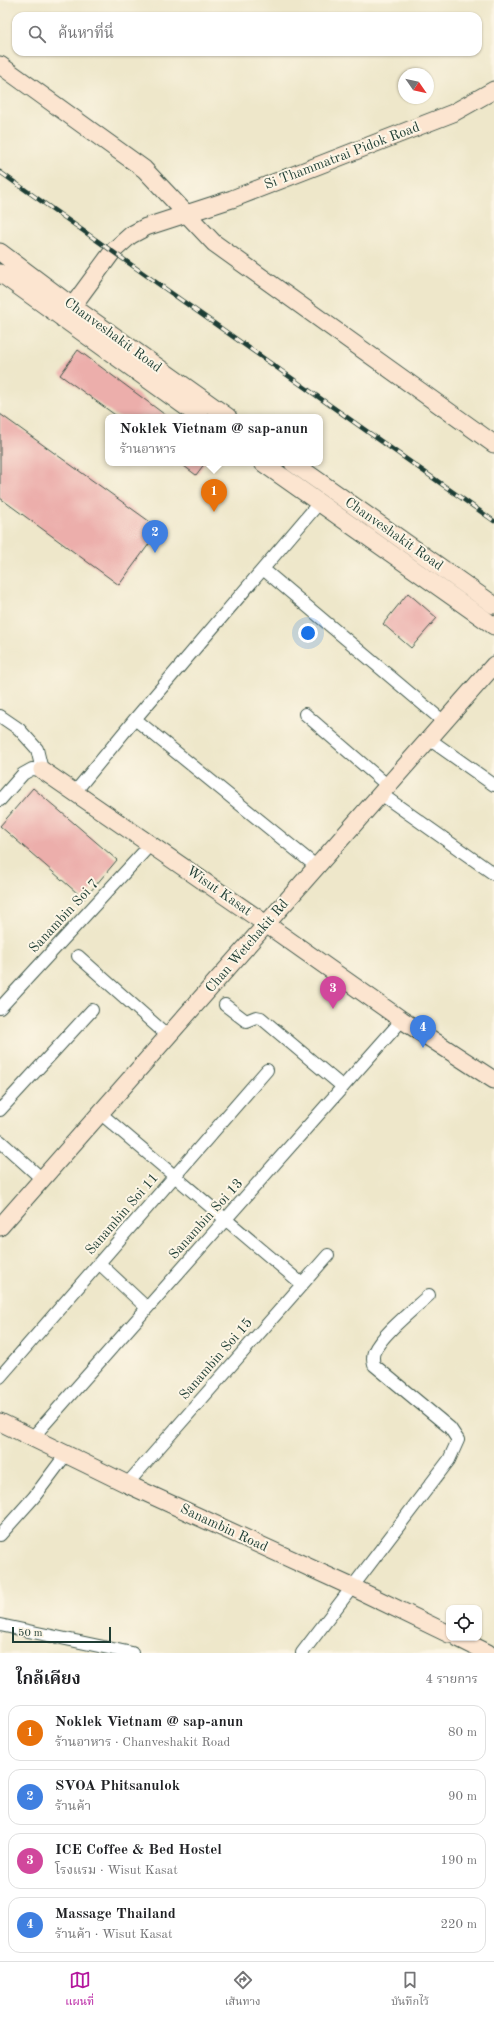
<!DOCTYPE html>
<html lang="th">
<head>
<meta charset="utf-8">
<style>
	body { margin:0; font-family:"Old Standard TT","Noto Serif Thai",serif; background:#f2f2f2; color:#202124 }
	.controls { position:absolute; right:12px; bottom:12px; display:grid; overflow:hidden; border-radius:8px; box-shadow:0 1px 3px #0004 }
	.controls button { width:36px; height:36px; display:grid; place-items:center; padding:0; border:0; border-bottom:1px solid #e0e0e0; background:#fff; color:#202124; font:20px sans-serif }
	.compass { position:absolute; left:398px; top:68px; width:36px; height:36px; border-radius:50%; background:#fff; box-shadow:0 1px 3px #0004; rotate:124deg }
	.scale { position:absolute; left:12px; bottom:10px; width:99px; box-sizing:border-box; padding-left:4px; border:2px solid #1f3d34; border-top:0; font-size:11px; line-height:14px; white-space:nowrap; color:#1f3d34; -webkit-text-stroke:3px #fcf5e5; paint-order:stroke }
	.you { position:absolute; left:308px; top:633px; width:14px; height:14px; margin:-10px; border:3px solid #fff; border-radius:50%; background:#1a73e8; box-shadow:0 0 0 6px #1a73e833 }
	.badge { display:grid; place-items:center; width:26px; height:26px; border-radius:50%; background:#b5179e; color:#fff; font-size:13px; font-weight:700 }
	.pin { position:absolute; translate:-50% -33px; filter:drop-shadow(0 1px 2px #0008) }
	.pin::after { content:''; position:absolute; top:21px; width:14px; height:12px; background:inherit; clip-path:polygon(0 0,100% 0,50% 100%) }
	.popup { position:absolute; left:105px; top:414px; width:218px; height:52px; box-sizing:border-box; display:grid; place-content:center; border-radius:8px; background:#fff; filter:drop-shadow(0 1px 3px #0005); font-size:13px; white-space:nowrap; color:#757577 }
	.popup b { font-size:15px; color:#202124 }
	.popup::after { content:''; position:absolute; left:50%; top:100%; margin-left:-8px; border:8px solid transparent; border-top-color:#fff }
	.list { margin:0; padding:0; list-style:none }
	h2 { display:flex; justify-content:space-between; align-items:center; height:52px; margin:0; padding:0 16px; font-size:17px }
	h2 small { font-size:13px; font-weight:400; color:#757577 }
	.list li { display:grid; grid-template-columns:26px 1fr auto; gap:12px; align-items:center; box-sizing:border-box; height:56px; margin:0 8px 8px; padding:0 8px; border:1px solid #e0e0e0; border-radius:12px }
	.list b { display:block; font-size:15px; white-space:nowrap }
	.list p { margin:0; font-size:13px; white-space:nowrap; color:#757577 }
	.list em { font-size:13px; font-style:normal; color:#757577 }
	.icon { flex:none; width:22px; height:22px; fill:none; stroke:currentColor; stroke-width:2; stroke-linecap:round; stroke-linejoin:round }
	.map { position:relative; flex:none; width:494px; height:1653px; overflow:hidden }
	.search { position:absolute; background:#fff; box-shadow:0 1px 3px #0004; left:12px; right:12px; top:12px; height:44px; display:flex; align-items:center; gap:10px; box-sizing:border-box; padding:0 14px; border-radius:12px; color:#757577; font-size:15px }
	.sheet { height:308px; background:#fff }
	nav { display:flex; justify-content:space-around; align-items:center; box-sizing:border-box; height:56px; border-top:1px solid #e0e0e0; background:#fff; font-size:11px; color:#757577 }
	nav a { display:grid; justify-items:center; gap:2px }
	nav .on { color:#b5179e }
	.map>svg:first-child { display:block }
	.building { fill:#ecaeab }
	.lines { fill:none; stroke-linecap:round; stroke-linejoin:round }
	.street-casing { stroke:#3e564a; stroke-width:14 }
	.secondary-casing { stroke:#3e564a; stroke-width:19 }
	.street { stroke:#fff; stroke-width:12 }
	.secondary { stroke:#fce5d0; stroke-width:17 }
	.rail-casing { stroke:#1f3d34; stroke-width:4.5 }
	.rail { stroke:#fcf5e5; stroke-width:3; stroke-dasharray:9; stroke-linecap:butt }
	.labels { text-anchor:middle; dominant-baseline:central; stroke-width:4; stroke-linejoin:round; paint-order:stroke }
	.street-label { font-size:14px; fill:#1f3d34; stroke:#fcf5e5 }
</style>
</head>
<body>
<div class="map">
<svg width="494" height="1653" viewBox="0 0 494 1653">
	<rect width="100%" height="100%" fill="#fcf5e5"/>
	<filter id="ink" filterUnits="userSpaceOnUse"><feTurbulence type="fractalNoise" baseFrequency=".025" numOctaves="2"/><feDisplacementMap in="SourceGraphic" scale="8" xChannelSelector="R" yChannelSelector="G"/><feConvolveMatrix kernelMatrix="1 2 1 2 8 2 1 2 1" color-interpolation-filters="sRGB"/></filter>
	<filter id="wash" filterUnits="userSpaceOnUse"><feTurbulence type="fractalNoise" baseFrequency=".012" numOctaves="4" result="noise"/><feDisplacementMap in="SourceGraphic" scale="16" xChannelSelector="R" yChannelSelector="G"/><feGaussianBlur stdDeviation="0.9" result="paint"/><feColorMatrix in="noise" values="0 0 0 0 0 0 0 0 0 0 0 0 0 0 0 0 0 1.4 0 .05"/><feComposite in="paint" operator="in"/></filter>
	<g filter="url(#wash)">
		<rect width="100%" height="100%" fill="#eee7ca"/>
		<g id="blocks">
			<!-- building -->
			<path class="building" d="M78,350l66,49 24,18h-50l-58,-42z
				M0,414l160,115 -41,56 -119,-87z
				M180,463h25l-9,12z
				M408,593l29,25 -26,30 -28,-24z
				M33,788l84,72 -33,39 -84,-73z"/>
		</g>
	</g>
	<g filter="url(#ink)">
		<use href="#blocks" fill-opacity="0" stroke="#3e564a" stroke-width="1"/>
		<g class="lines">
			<!-- street casing -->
			<g class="street-casing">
				<path id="street" d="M263,569l181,153
					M305,714l83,72
					M0,716l19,13 18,20 5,21 -10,-1 -9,5 -23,26
					M135,719l182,148
					M429,739l65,46
					M75,792l60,-73 184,-216
					M381,794l113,80
					M78,956l90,80
					M225,1005l21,16 10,-4 5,1 82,69
					M0,1008l151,-164
					M0,1110l92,-100
					M100,1113l202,171
					M0,1141l42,38
					M99,1263l48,45
					M0,1377l267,-307
					M33,1437l369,-417
					M127,1484l201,-229
					M0,1535l34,-38 33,-44
					M0,1625l132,28
					M302,1653l147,-193 9,-20 -8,-12 -76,-63c-1,-5 -2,-8 0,-13 8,-18 40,-43 55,-57"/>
			</g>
			<!-- secondary casing -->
			<g class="secondary-casing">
				<path id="secondary" d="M0,65l144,104 70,74 280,201
					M0,252l72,54 156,111
					M0,273l200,144
					M63,319l50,-68 18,-16 15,-8 86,-28 221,-86 41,-23
					M263,463l231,163
					M293,463l201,142
					M42,770l224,154 136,96 92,60
					M0,1227l494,-562
					M0,1422l127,62 225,103 97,47
					M458,1638l30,15"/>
			</g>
			<!-- street -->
			<use href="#street" class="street"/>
			<!-- secondary -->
			<use href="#secondary" class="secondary"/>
			<!-- rail casing -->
			<g class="rail-casing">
				<path id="rail" d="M0,172l494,349"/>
			</g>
			<!-- rail -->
			<use href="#rail" class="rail"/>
		</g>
	</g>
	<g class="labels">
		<!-- street labels -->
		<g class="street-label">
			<text transform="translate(342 156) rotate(-21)">Si Thammatrai Pidok Road</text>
			<text transform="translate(113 335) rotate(36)">Chanveshakit Road</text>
			<text transform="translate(394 534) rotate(35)">Chanveshakit Road</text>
			<text transform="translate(219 891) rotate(35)">Wisut Kasat</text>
			<text transform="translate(64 916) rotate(-47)">Sanambin Soi 7</text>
			<text transform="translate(247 946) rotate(-49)">Chan Wetchakit Rd</text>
			<text transform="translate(122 1214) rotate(-49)">Sanambin Soi 11</text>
			<text transform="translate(206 1219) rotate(-48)">Sanambin Soi 13</text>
			<text transform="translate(216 1359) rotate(-49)">Sanambin Soi 15</text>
			<text transform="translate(224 1528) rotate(25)">Sanambin Road</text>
		</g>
	</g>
</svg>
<div class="controls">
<button><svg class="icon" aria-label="locate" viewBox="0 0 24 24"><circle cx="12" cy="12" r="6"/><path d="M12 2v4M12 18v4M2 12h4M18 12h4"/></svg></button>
</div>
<svg class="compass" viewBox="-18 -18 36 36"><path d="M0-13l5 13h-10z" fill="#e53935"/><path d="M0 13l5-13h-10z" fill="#757577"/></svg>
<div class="scale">50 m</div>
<div class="you"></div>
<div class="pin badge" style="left:214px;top:512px;background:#e8710a">1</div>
<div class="popup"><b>Noklek Vietnam @ sap-anun</b>ร้านอาหาร</div>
<div class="pin badge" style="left:155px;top:553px;background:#3f7fe0">2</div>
<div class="pin badge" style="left:333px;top:1009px;background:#d1479c">3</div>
<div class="pin badge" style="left:423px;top:1048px;background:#3f7fe0">4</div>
<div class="search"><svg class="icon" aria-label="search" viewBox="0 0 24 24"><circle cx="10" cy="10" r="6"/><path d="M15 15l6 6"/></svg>ค้นหาที่นี่</div>
</div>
<section class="sheet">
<h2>ใกล้เคียง<small>4 รายการ</small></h2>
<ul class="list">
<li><span class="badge" style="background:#e8710a">1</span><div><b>Noklek Vietnam @ sap-anun</b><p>ร้านอาหาร · Chanveshakit Road</p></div><em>80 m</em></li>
<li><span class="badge" style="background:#3f7fe0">2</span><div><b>SVOA Phitsanulok</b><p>ร้านค้า</p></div><em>90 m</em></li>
<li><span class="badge" style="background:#d1479c">3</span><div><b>ICE Coffee &amp; Bed Hostel</b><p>โรงแรม · Wisut Kasat</p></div><em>190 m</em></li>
<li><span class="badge" style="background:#3f7fe0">4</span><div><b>Massage Thailand</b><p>ร้านค้า · Wisut Kasat</p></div><em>220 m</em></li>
</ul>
</section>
<nav>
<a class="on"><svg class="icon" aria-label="map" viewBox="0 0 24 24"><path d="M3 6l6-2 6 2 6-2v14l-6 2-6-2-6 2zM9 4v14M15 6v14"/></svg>แผนที่</a>
<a><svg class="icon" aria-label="directions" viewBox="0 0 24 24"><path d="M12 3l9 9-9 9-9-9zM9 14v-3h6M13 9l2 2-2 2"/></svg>เส้นทาง</a>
<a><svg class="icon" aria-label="saved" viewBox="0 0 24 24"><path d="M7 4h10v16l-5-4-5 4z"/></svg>บันทึกไว้</a>
</nav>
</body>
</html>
